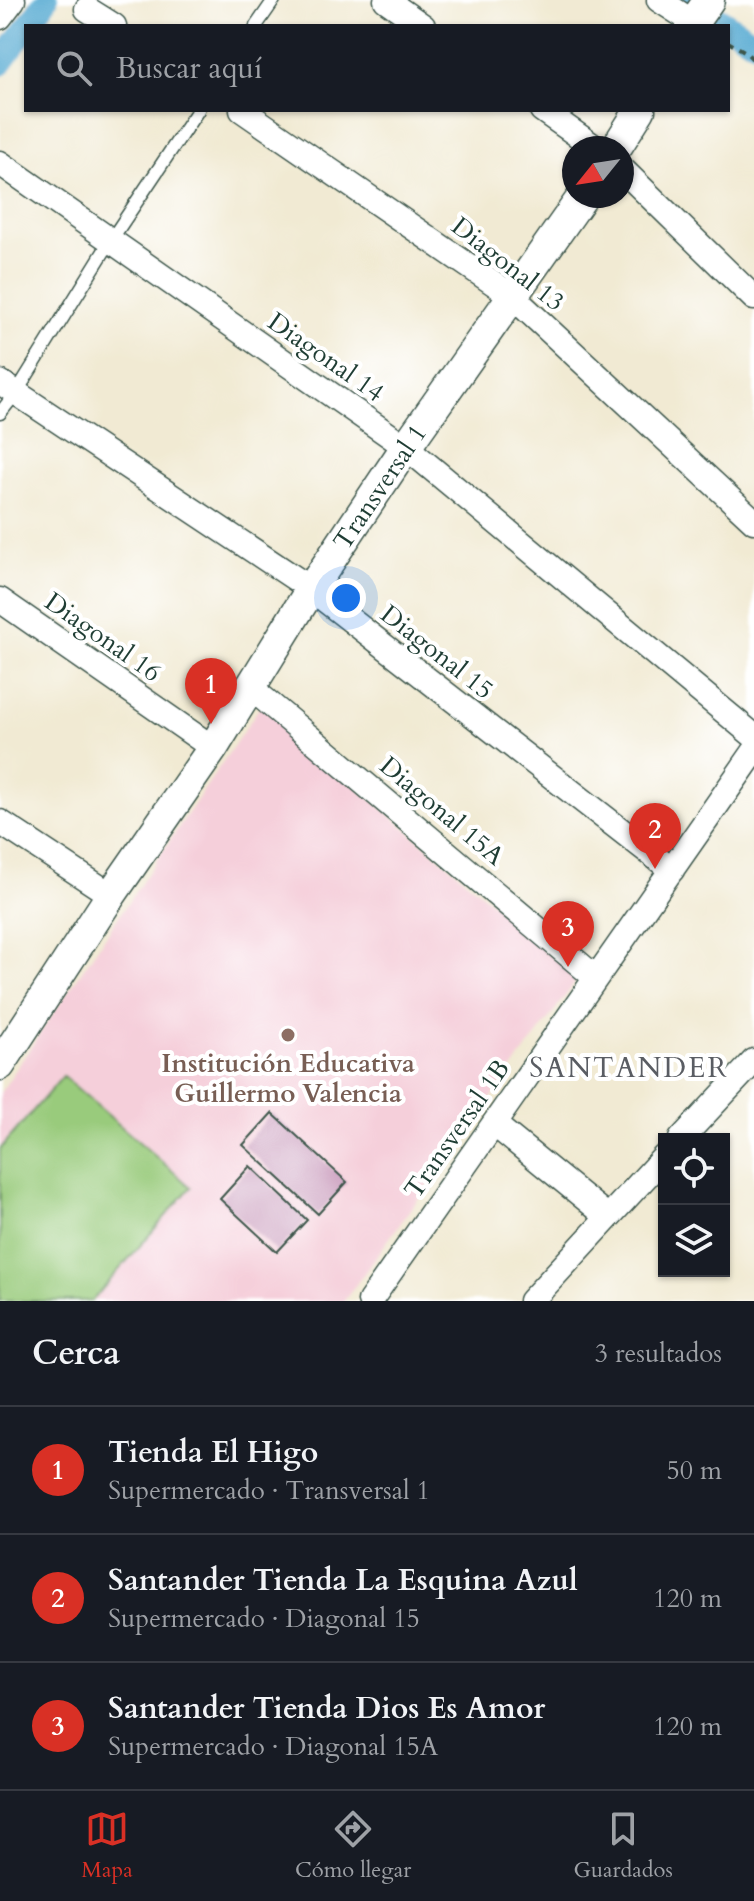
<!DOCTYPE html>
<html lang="es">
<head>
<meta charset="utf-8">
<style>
	body { margin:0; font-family:Cardo,serif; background:#242831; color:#f1f3f6 }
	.controls { position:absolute; right:24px; bottom:24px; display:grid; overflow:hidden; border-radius:0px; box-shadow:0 2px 6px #0004 }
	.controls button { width:72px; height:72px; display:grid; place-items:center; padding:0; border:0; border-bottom:2px solid #363941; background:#171b24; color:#f1f3f6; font:40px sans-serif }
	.compass { position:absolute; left:562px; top:136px; width:72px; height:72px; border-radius:50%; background:#171b24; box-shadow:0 2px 6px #0004; rotate:240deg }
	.you { position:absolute; left:346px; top:598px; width:28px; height:28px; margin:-20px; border:6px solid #fff; border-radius:50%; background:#1a73e8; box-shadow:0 0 0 12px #1a73e833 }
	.badge { display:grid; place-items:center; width:52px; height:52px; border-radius:50%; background:#d93025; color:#fff; font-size:26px; font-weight:700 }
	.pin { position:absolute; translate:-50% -66px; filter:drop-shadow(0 2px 4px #0008) }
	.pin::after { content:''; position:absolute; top:42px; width:28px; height:24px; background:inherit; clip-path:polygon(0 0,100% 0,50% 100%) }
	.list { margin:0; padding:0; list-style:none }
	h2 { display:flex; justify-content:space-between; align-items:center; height:104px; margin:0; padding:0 32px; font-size:34px }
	h2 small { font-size:26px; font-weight:400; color:#9ea1a6 }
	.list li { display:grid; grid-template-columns:52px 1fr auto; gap:24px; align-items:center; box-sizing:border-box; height:128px; padding:0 32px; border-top:2px solid #363941 }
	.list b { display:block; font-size:30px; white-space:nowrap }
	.list p { margin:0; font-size:26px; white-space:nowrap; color:#9ea1a6 }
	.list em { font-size:26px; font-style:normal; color:#9ea1a6 }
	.icon { flex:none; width:44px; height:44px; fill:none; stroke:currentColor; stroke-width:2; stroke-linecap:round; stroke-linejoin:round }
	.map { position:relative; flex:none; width:754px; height:1301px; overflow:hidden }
	.search { position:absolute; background:#171b24; box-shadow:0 2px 6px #0004; left:24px; right:24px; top:24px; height:88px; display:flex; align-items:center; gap:20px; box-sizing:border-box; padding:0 28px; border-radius:0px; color:#9ea1a6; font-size:30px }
	.sheet { height:488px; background:#171b24 }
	nav { display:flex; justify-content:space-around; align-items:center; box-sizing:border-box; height:112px; border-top:2px solid #363941; background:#171b24; font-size:22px; color:#9ea1a6 }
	nav a { display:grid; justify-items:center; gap:4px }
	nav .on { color:#d93025 }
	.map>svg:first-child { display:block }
	.built { fill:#f5cfda }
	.pitch { fill:#99cb7b; stroke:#5c8458; stroke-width:2 }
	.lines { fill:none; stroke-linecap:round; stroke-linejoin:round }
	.canal { stroke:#57aad2; stroke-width:24 }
	.building { fill:#c798ba }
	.service-casing { stroke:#3e574c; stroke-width:15 }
	.minor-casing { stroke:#3e574c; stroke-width:27 }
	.tertiary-casing { stroke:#3e574c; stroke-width:33 }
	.path { stroke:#3e574c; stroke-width:4; stroke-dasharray:6 6; stroke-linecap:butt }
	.service { stroke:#fff; stroke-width:12 }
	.minor { stroke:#fff; stroke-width:24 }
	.tertiary { stroke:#fff; stroke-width:30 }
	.education-dot { fill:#8d6e63; stroke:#fff; stroke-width:3 }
	.labels { text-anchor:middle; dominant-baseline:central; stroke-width:8; stroke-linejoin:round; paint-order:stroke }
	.street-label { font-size:26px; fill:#1f3d34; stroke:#fff }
	.education-label { font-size:26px; font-weight:bold; fill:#785e54; stroke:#fff }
	.neighbourhood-label { font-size:28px; letter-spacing:2px; fill:#5a5d63; stroke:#fff }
</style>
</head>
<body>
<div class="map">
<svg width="754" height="1301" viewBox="0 0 754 1301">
	<rect width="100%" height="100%" fill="#fff"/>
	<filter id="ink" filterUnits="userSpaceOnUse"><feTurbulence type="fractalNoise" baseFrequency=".0125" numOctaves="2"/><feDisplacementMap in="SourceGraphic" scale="16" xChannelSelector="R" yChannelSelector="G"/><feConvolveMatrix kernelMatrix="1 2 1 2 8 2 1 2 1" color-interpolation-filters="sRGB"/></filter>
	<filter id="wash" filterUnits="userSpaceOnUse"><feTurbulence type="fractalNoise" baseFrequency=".006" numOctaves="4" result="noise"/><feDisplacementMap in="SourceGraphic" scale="32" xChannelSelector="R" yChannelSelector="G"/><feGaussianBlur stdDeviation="1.8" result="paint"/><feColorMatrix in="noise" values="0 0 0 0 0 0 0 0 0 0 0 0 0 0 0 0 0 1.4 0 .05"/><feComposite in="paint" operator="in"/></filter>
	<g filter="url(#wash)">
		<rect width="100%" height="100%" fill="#f1ead3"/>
		<!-- built -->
		<path class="built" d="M261,705l318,272 -235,324h-344v-208z"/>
		<!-- pitch -->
		<path class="pitch" d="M63,1076l128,111 -99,114h-92v-152z"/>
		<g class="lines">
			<!-- canal -->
			<path class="canal" d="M690,0l64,42
				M28,26l18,-26
				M0,64l26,-36"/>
		</g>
		<g id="blocks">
			<!-- building -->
			<path class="building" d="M272,1113l75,69 -29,32 -75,-69z
				M250,1166l57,54 -30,32 -57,-53z"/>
		</g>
	</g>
	<g filter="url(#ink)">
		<use href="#blocks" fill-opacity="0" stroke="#3e574c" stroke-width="2"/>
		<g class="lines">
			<!-- service casing -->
			<g class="service-casing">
				<path id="service" d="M256,26l18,-26
					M0,413l16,-20 95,-153 87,-130"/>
			</g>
			<!-- minor casing -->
			<g class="minor-casing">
				<path id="minor" d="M386,0l37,26
					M659,0l34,22
					M87,9l27,17
					M0,17l13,-17
					M242,110l269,185 243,226
					M542,110l54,38
					M0,163l406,284 348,289
					M622,169l132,129
					M0,382l311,207 361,281
					M0,600l213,148
					M251,688l345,290
					M0,822l111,73
					M494,1124l114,93
					M681,1139l73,-78
					M370,1301l384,-549
					M531,1301l133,-144"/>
			</g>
			<!-- tertiary casing -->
			<g class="tertiary-casing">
				<path id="tertiary" d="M691,26l18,-26
					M616,148l24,-38
					M0,1065l111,-170 102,-147 98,-159 95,-142 177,-251"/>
			</g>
			<!-- path -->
			<path class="path" d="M728,42l18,10 8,9"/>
			<!-- service -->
			<use href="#service" class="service"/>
			<!-- minor -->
			<use href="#minor" class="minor"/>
			<!-- tertiary -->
			<use href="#tertiary" class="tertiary"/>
		</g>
	</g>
	<!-- markers -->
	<circle class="education-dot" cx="288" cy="1035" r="8"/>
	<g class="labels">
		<!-- street labels -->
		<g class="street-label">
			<text transform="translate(508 264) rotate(38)">Diagonal 13</text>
			<text transform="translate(326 357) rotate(35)">Diagonal 14</text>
			<text transform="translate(380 487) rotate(-56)">Transversal 1</text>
			<text transform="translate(103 637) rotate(35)">Diagonal 16</text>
			<text transform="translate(437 652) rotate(38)">Diagonal 15</text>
			<text transform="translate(442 811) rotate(40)">Diagonal 15A</text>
			<text transform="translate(457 1129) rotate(-55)">Transversal 1B</text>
		</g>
		<!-- education labels -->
		<g class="education-label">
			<text x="288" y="1063">Institución Educativa<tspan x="288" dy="30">Guillermo Valencia</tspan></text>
		</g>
		<!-- neighbourhood labels -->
		<g class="neighbourhood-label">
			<text x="629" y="1068">SANTANDER</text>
		</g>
	</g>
</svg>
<div class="controls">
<button><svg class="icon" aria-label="locate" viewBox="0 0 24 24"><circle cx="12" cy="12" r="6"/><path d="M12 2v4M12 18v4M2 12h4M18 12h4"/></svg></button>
<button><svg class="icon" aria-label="layers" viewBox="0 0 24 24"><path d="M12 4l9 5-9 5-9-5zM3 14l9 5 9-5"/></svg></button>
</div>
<svg class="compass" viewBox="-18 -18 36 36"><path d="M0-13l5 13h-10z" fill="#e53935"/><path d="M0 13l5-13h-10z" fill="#9ea1a6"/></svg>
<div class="you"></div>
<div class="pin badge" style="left:211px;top:724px">1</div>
<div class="pin badge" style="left:655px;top:869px">2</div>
<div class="pin badge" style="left:568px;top:967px">3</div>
<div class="search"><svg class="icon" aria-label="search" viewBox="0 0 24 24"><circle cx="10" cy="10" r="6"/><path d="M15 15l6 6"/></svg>Buscar aquí</div>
</div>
<section class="sheet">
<h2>Cerca<small>3 resultados</small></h2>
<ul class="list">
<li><span class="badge">1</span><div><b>Tienda El Higo</b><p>Supermercado · Transversal 1</p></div><em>50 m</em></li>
<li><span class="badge">2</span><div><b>Santander Tienda La Esquina Azul</b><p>Supermercado · Diagonal 15</p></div><em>120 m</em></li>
<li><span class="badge">3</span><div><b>Santander Tienda Dios Es Amor</b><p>Supermercado · Diagonal 15A</p></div><em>120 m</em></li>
</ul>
</section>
<nav>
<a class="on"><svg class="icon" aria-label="map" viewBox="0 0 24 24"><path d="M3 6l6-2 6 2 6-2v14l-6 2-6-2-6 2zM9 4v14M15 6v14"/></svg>Mapa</a>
<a><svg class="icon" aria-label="directions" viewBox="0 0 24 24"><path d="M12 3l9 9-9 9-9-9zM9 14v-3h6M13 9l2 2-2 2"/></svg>Cómo llegar</a>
<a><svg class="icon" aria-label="saved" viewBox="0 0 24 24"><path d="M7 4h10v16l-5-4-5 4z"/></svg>Guardados</a>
</nav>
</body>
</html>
